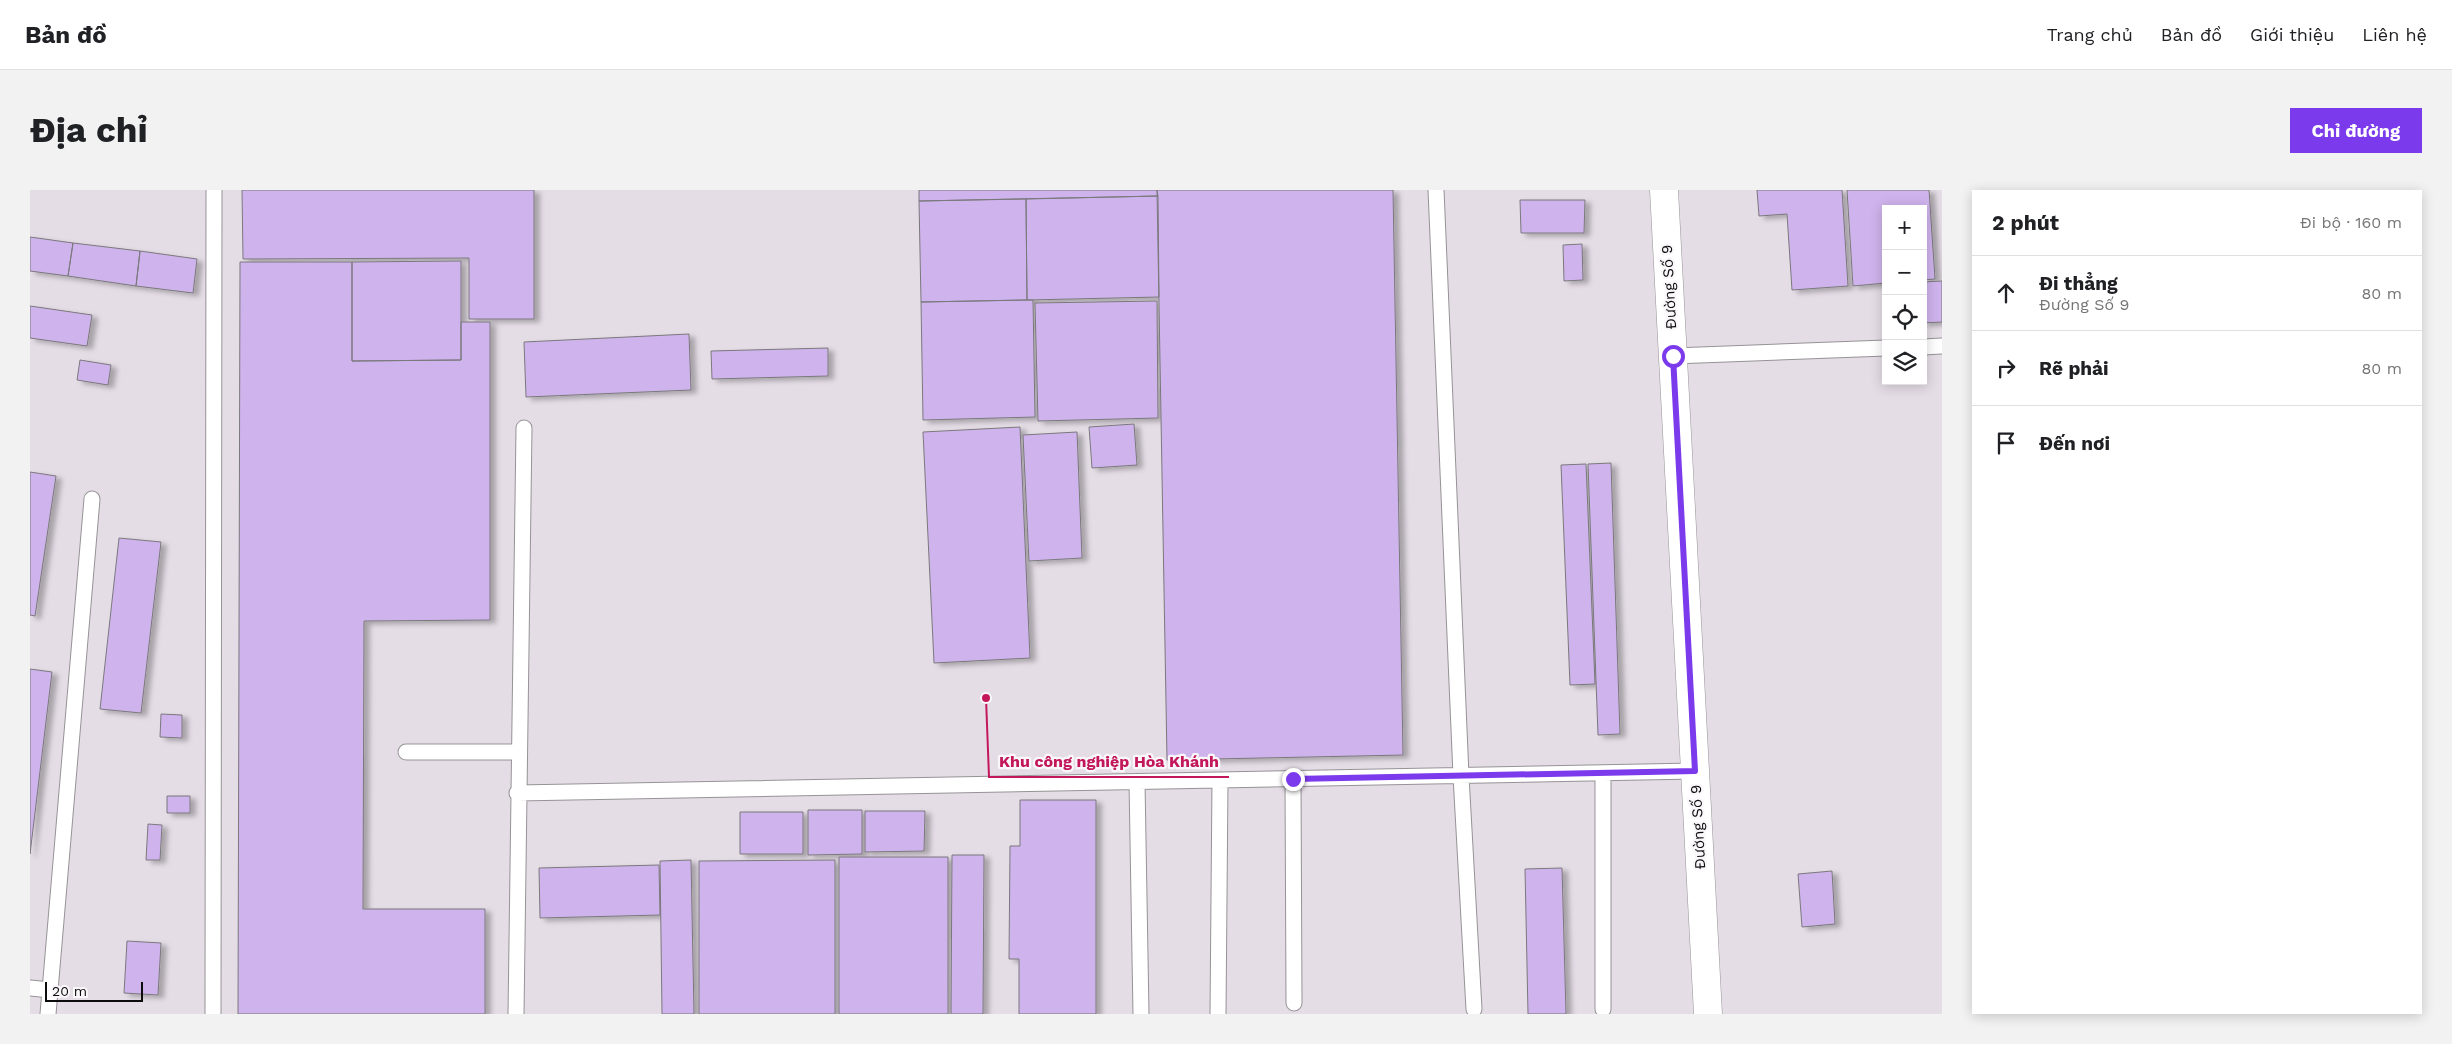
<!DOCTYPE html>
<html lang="vi">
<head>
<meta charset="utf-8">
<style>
	body { margin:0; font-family:"Work Sans",sans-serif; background:#f2f2f2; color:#202124 }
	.controls { position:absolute; right:15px; top:15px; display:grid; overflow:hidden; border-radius:0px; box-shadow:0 2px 12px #0003 }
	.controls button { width:45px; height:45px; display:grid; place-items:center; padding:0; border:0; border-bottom:1px solid #e0e0e0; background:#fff; color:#202124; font:25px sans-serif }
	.scale { position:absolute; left:15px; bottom:12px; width:98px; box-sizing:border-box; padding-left:5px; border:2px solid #0d0c0d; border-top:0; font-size:14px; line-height:18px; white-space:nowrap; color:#0d0c0d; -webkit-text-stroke:4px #faf7fa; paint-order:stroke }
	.stop { position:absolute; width:15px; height:15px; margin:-11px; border:4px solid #7c3aed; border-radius:50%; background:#fff }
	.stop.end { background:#7c3aed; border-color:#fff; box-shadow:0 1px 5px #0008 }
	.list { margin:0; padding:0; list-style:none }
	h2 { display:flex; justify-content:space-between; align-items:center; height:65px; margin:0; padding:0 20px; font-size:21px }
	h2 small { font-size:16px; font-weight:400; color:#757577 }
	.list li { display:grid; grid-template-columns:32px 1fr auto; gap:15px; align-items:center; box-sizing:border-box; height:75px; padding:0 20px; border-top:1px solid #e0e0e0 }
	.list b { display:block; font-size:19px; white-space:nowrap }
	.list p { margin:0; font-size:16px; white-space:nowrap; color:#757577 }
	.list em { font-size:16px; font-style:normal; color:#757577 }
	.icon { flex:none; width:28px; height:28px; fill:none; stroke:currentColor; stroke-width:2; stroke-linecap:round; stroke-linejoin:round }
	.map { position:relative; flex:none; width:1912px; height:824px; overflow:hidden; border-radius:0px }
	header { display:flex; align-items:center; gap:30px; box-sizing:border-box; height:70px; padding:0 25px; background:#fff; border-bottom:1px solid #e0e0e0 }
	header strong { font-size:24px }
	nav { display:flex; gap:28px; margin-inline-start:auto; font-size:18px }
	.intro { display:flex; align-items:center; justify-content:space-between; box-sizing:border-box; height:120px; padding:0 30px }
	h1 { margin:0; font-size:35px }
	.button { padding:12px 22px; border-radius:0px; background:#7c3aed; color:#fff; font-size:18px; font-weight:700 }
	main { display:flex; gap:30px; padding:0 30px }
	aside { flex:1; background:#fff; border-radius:0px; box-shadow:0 2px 12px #0003 }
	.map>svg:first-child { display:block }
	.built { fill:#e5dde6; fill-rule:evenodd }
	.building { fill:#cfb3ed; stroke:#7a797c; filter:url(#shadow) }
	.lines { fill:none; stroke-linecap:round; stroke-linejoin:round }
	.lane-casing { stroke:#969396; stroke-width:17 }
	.street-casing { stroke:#969396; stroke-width:29 }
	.lane { stroke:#fff; stroke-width:15 }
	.street { stroke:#fff; stroke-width:28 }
	.route { stroke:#7c3aed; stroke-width:6 }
	.labels { text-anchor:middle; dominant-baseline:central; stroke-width:4.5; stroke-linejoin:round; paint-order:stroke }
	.street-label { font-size:15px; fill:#0d0c0d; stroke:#faf7fa }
	.leader { fill:none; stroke:#c2185b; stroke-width:2 }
	.callout-dot { fill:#c2185b; stroke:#faf7fa; stroke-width:2 }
	.callout-label { font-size:16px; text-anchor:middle; font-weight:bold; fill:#c2185b; stroke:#faf7fa; stroke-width:4.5; stroke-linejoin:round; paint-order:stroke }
</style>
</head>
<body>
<header>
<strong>Bản đồ</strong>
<nav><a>Trang chủ</a><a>Bản đồ</a><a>Giới thiệu</a><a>Liên hệ</a></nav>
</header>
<div class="intro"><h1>Địa chỉ</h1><a class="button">Chỉ đường</a></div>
<main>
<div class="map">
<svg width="1912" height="824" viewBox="0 0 1912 824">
	<defs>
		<filter id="shadow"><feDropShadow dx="5.5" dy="3" stdDeviation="2.5" flood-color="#0004"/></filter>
	</defs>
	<rect width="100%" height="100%" fill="#edeaed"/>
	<!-- built -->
	<path class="built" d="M0,0h1912v824h-1912zM1856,19h37v172h-37z"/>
	<!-- building -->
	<path class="building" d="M212,0h292v129h-65v-61l-226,1z
		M889,0h238l1,6 -239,5z
		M1127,0h236l10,565 -236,5z
		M1727,0h85l6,96 -56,4 -5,-76 -28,2z
		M1817,0h82l6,89 -12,1v-71h-37v74l-33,3z
		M1128,6l1,101 -132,3 -1,-101z
		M996,9l1,101 -106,2 -2,-101z
		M1490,10h65l-1,33h-63z
		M0,47l43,6 -5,33 -38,-5z
		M43,53l67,8 -4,35 -68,-10z
		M1552,54l1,36 -19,1 -1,-36z
		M110,61l57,8 -4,34 -57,-7z
		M431,71v99l-109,1v-99z
		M210,72h112v99l109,-1v-38h29v298l-126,1 -1,288h122v105h-247z
		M1912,91v41l-19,1v-41z
		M997,110h6l2,117 -112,3 -2,-118z
		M1127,111l1,117 -120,3 -3,-118z
		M0,116l62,9 -5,31 -57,-8z
		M659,144l2,56 -165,7 -2,-55z
		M798,158v28l-116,3 -1,-28z
		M50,170l31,5 -3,20 -31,-5z
		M1104,234l3,41 -45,3 -3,-41z
		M990,237l10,231 -96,5 -11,-231z
		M1047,242l5,126 -53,3 -6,-126z
		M1581,273l9,271 -22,1 -10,-271z
		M1556,274l9,220 -25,1 -9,-220z
		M0,282l26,4 -21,140 -5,-1z
		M89,348l42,4 -20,171 -41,-4z
		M0,479l22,3 -22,182z
		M131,524l21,1v23l-22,-1z
		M137,606h23v17h-23z
		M990,610h76v214h-77v-55h-10l1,-113h10z
		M778,620h54v44l-54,1z
		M835,621h60l-1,40 -59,1z
		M710,622h63v42h-63z
		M118,634l14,1 -2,35h-14z
		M922,665h32l-1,159h-32z
		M809,667h109v157h-109z
		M661,670l3,154h-32l-2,-153z
		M805,670v154h-136v-153z
		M629,675l1,50 -120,3 -1,-50z
		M1532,678l4,146h-38l-3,-145z
		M1802,681l3,53 -33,3 -4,-53z
		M97,751l34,2 -3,52 -34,-2z"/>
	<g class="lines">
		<!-- lane casing -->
		<g class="lane-casing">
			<path id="lane" d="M1406,0l25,586 13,233
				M1893,157l19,-1
				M1643,166l213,-8
				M376,562h112
				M1263,589l1,224
				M1107,592l4,232
				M487,603l1178,-22
				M0,798l20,2
				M1573,819v-236
				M18,824l44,-515
				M183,824l1,-824
				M486,824l8,-586
				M1188,824l2,-233"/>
		</g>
		<!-- street casing -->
		<g class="street-casing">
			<path id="street" d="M1634,0l44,824"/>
		</g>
		<!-- lane -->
		<use href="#lane" class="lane"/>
		<!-- street -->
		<use href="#street" class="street"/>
	</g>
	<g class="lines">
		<!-- route -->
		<path class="route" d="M1263,589l402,-8 -22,-415"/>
	</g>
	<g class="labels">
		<!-- street labels -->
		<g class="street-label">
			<text transform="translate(1639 97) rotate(-93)">Đường Số 9</text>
			<text transform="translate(1668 637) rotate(-93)">Đường Số 9</text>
		</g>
	</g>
	<!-- callouts -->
	<path class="leader" d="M956 508L959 587H1199"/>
	<circle class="callout-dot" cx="956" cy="508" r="5"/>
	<g class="callout-label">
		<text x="1079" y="577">Khu công nghiệp Hòa Khánh</text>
	</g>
</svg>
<div class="controls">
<button>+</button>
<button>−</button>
<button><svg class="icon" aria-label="locate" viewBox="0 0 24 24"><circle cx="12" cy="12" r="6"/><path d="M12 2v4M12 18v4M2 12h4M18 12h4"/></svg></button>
<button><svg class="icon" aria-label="layers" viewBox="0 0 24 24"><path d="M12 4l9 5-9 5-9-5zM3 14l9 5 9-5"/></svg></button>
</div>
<div class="scale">20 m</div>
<div class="stop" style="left:1643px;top:166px"></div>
<div class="stop end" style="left:1263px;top:589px"></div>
</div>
<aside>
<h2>2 phút<small>Đi bộ · 160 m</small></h2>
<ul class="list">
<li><svg class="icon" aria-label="ahead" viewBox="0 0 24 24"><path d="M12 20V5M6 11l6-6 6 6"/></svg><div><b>Đi thẳng</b><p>Đường Số 9</p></div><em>80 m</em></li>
<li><svg class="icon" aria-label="right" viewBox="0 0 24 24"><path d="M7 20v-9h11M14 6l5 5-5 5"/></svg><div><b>Rẽ phải</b></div><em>80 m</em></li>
<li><svg class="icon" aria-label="arrive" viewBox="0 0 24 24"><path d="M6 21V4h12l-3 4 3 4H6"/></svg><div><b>Đến nơi</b></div></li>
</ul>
</aside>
</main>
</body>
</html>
